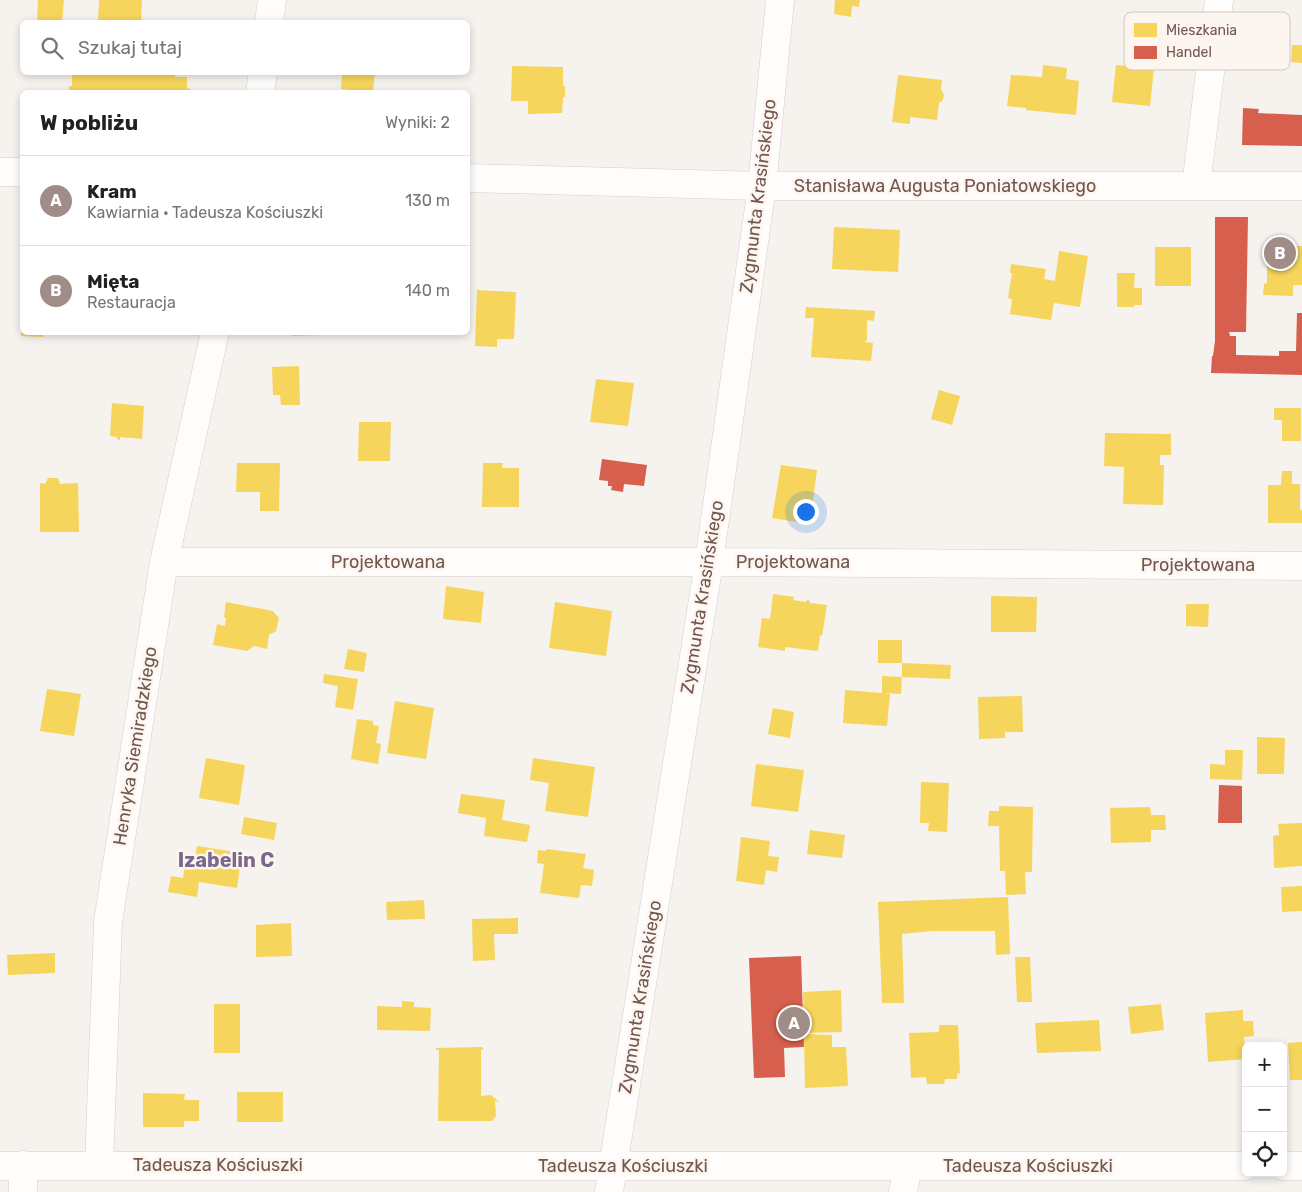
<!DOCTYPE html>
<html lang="pl">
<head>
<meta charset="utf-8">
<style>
	body { margin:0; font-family:Rubik,sans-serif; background:#f2f2f2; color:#202124 }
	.controls { position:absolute; right:15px; bottom:15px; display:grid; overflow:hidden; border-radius:8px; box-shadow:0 2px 8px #0003 }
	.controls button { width:45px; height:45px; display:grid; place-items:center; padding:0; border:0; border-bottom:1px solid #e0e0e0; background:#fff; color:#202124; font:25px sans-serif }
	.you { position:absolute; left:805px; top:511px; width:18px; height:18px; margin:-12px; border:4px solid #fff; border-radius:50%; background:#1a73e8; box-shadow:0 0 0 8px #1a73e833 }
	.badge { display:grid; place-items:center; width:32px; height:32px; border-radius:50%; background:#a08d87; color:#fff; font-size:16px; font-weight:700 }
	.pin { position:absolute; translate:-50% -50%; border:2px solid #fff; box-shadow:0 1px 5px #0006 }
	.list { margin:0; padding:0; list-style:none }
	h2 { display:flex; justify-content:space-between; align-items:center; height:65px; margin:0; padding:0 20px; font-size:21px }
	h2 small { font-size:16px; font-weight:400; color:#757577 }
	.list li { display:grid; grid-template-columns:32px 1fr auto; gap:15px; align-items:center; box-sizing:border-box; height:90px; padding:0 20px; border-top:1px solid #e0e0e0 }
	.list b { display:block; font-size:19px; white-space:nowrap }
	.list p { margin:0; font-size:16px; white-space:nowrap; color:#757577 }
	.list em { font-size:16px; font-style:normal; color:#757577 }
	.icon { flex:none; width:28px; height:28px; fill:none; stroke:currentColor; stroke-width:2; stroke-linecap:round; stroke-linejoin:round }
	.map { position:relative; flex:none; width:1302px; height:1192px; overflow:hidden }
	.search { position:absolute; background:#fff; box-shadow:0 2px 8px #0003; left:20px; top:20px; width:450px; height:55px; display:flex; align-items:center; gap:12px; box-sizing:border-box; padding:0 18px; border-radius:8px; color:#757577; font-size:19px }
	.panel { position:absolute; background:#fff; box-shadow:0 2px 8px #0003; left:20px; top:90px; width:450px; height:245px; border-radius:8px }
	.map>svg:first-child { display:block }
	.homes { fill:#f6d55c }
	.shops { fill:#d6604d }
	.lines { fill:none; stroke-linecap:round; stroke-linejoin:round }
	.minor-casing { stroke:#d6cfcc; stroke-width:29 }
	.minor { stroke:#fefdfc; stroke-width:28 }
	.labels { text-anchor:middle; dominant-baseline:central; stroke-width:5; stroke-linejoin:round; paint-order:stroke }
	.street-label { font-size:18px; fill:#725750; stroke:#fdf6f0 }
	.quarter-label { font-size:20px; font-weight:bold; fill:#7b688d; stroke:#fdf6f0 }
	.key { fill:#fdf6f0; stroke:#d3c6c0; stroke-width:1 }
	.key-label { font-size:14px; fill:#725750 }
</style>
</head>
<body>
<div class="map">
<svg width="1302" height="1192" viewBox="0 0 1302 1192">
	<rect width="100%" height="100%" fill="#f6f2ee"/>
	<!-- homes -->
	<path class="homes" d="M38,0h26l-2,22h-25z
		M99,0h43l-1,22h-43z
		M835,0h25l-1,7 -7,-1 -1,11 -17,-3z
		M1292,45h10v18l-11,-1z
		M1130,55l21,3 -1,10h4l-4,38 -38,-4 4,-37 12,1z
		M1043,65l24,3 -1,11 13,2 -3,34 -50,-5v-2l-19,-2 4,-31 31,2z
		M512,66l51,1v19h2v11h-2l-1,16 -34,1v-13h-17z
		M84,72h91v5h12v12l3,-1v4h-121v-6h3v-11h12z
		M342,72h33l-2,20 -32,-3z
		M898,75l44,5 -1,10 3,4 -1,6 -4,3 -2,17 -27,-3v7l-18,-2z
		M834,227l66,3 -2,42 -66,-3z
		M1267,246h35v39h-9v11l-30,-1 1,-11 3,-1z
		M1155,247h36v39h-36z
		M1059,251l29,5 -8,51 -26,-4 -3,17 -41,-6 2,-15 -4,-1 4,-25h-2l1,-9 35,5 -2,10 11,2z
		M22,262v50h-1l-1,-47z
		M1117,273h18l-1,15h8v17h-8v2h-17z
		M477,290l39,2 -2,47h-17v8l-22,-1z
		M806,307l69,4 -1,10 -7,-1v19l-2,3 8,1 -2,18 -60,-4 3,-39h-9z
		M21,332h22v5l-22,-1z
		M291,332h26v3l-25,1z
		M299,366l1,39h-19l-1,-10h-7l-1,-28z
		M596,379l38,4 -6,43 -38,-4z
		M939,390l21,6 -8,29 -21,-6z
		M112,403l32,3 -2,33 -22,-2v3l-3,-1v-2l-7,-1z
		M1274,408h27v33h-19v-21h-8z
		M359,422h32l-1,39h-32z
		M1105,433l66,1v21h-11v10h4l-1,40 -40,-1 1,-37 -20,-1z
		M237,463h43l-1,48h-19v-19h-24z
		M483,463h20l-1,5h17v39h-37z
		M781,465l36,5 -7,54 -38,-6z
		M1282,471h10v13h8v26h2v13h-34v-38h13z
		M48,478h10l2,6 18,-1 1,49h-39v-49l5,1z
		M446,586l38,6 -3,31 -38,-4z
		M773,594l21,3 -1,3 13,2 1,-2 3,1v2l17,2 -5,31 -2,-1 -2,16 -33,-4v4l-27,-4 4,-29 8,1z
		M991,596l46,1 -1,35h-45z
		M226,602l47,9 6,7 -3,13 -7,4 -2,14 -13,-3 -7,5 -34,-6 4,-21 8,2 1,-8 -2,-1z
		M555,602l57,9 -6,45 -57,-8z
		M1186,604h23l-1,23 -22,-1z
		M878,640h24v23h-24z
		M348,649l19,4 -3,19 -20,-3z
		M902,663l49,2 -1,14 -48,-2 -1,17 -17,-1 6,1 -3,32 -44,-3 2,-33 37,3v-17l20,1z
		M324,674l34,5 -5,31 -18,-3 3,-21 -15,-3z
		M47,689l34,5 -7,42 -34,-5z
		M1022,696l1,36h-18v6l-26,1 -1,-42z
		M395,701l39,7 -8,51 -39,-6z
		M773,708l21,4 -4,26 -22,-4z
		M357,719l16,2v4l6,1 -3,17 5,1 -3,20 -27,-5z
		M1257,737l28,1 -1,36h-27z
		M1225,750h18l-1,30 -32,-1v-15l15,1z
		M206,758l39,7 -6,40 -40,-7z
		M533,758l62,9 -7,50 -43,-6 4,-28 -19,-3z
		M756,764l48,6 -6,42 -47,-6z
		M921,782l28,1 -2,49 -19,-1 1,-8h-9z
		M461,794l44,6 -3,20 28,5 -3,17 -43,-6 2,-18 -28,-5z
		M999,806l34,1 -1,65h-7l1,22 -20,1 -1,-24h-5l-1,-45h-11l1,-15h10z
		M1150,807l1,8h14l1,15h-15v12l-40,1 -1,-35z
		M244,817l33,6 -3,17 -33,-6z
		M1302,823v43l-28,2 -1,-32 6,-1 -1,-11z
		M810,830l35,5 -3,23 -35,-4z
		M741,837l29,4 -2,15 11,1 -2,15 -11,-2 -2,15 -28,-4z
		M197,846l45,7 -5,35 -38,-6 -2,15 -29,-5 3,-16 12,2 3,-20 9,1z
		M546,849l40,5 -3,14 11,2 -2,16 -11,-1 -2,13 -39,-5 4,-29 -7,-1 1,-13 8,1z
		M1302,886v25l-20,1 -1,-25z
		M1008,897l2,57 -14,1 -1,-24h-63l-30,3 2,69h-22l-4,-101z
		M424,900l1,19 -38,1 -1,-18z
		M518,918v16h-24l1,26 -22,1 -1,-42z
		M291,923l1,33 -36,1v-32z
		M55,953v20l-47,2 -1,-20z
		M1015,957h15l2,45h-15z
		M841,990l1,42 -38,1 -1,-41z
		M402,1001l12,1v5l17,1 -1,23 -53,-1v-24l25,1z
		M214,1004h26v49h-26z
		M1161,1004l3,26 -33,4 -3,-27z
		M1243,1010v11h10l1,15 -10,1 2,22 -38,3 -3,-49z
		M1099,1020l2,31 -64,2 -2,-30z
		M939,1025h19l2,48 -3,1v5h-12l-1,5h-17l-1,-7 -15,1 -2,-45 30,-1z
		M804,1034l28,1v12h14l2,39 -43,2z
		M1302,1042v38h-12l-2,-37z
		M482,1047l2,2 -3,1v46l10,-1 8,7 -4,-1 1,15 -4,5h-54l1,-71h-3v-2z
		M237,1092h46v30h-46z
		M143,1093l42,1 -1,6h15v21h-15v6h-41z"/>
	<!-- shops -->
	<path class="shops" d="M1243,108l16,1 -1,4 44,2v31l-60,-1z
		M1215,217h33l-2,115h-17l1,4h6v19l43,1v-5h17l1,-38h5v62l-91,-2 1,-17h1l2,-15z
		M602,459l45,6 -3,21 -20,-2 -1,8 -12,-2 1,-4h-4v-5l-9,-1z
		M1219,785l23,1v37h-24z
		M801,956l3,91 -20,1 1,29 -31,1 -5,-120z"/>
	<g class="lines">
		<!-- minor casing -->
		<g class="minor-casing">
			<path id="minor" d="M269,22l3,-22
				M260,92l3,-20
				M0,172h22
				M468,178l294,8h540
				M1196,186l23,-186
				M164,562h545l593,4
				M99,1165l9,-243 56,-360 51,-230
				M0,1166h1246
				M1283,1166h19
				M23,1192v-27
				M609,1192l100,-630 53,-376 18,-186
				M903,1192l5,-26"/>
		</g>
		<!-- minor -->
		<use href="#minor" class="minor"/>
	</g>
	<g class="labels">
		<!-- street labels -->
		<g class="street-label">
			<text x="945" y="186">Stanisława Augusta Poniatowskiego</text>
			<text transform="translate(758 196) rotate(-83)">Zygmunta Krasińskiego</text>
			<text x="388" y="562">Projektowana</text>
			<text x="793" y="562">Projektowana</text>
			<text x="1198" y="565">Projektowana</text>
			<text transform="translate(702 597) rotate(-81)">Zygmunta Krasińskiego</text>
			<text transform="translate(135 746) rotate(-81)">Henryka Siemiradzkiego</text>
			<text transform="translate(640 997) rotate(-81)">Zygmunta Krasińskiego</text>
			<text x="218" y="1165">Tadeusza Kościuszki</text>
			<text x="623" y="1166">Tadeusza Kościuszki</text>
			<text x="1028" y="1166">Tadeusza Kościuszki</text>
		</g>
		<!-- quarter labels -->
		<g class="quarter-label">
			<text x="226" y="860">Izabelin C</text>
		</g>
	</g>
	<!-- legend -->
	<rect x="1124" y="12" width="166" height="58" rx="8" class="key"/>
	<rect x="1134" y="23" width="23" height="14" fill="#f6d55c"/>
	<rect x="1134" y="46" width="23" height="13" fill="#d6604d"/>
	<g class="key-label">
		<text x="1166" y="35">Mieszkania</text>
		<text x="1166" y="57">Handel</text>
	</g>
</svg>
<div class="controls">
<button>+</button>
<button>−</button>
<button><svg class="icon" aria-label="locate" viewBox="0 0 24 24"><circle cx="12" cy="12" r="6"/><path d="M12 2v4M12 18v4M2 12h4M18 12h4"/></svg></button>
</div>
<div class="you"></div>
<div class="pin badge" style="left:794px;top:1023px">A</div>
<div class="pin badge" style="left:1280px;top:253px">B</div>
<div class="search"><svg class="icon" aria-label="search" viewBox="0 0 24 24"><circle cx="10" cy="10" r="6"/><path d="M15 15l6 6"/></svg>Szukaj tutaj</div>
<section class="panel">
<h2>W pobliżu<small>Wyniki: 2</small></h2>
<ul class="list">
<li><span class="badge">A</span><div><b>Kram</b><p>Kawiarnia · Tadeusza Kościuszki</p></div><em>130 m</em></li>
<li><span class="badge">B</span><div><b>Mięta</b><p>Restauracja</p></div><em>140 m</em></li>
</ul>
</section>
</div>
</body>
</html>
